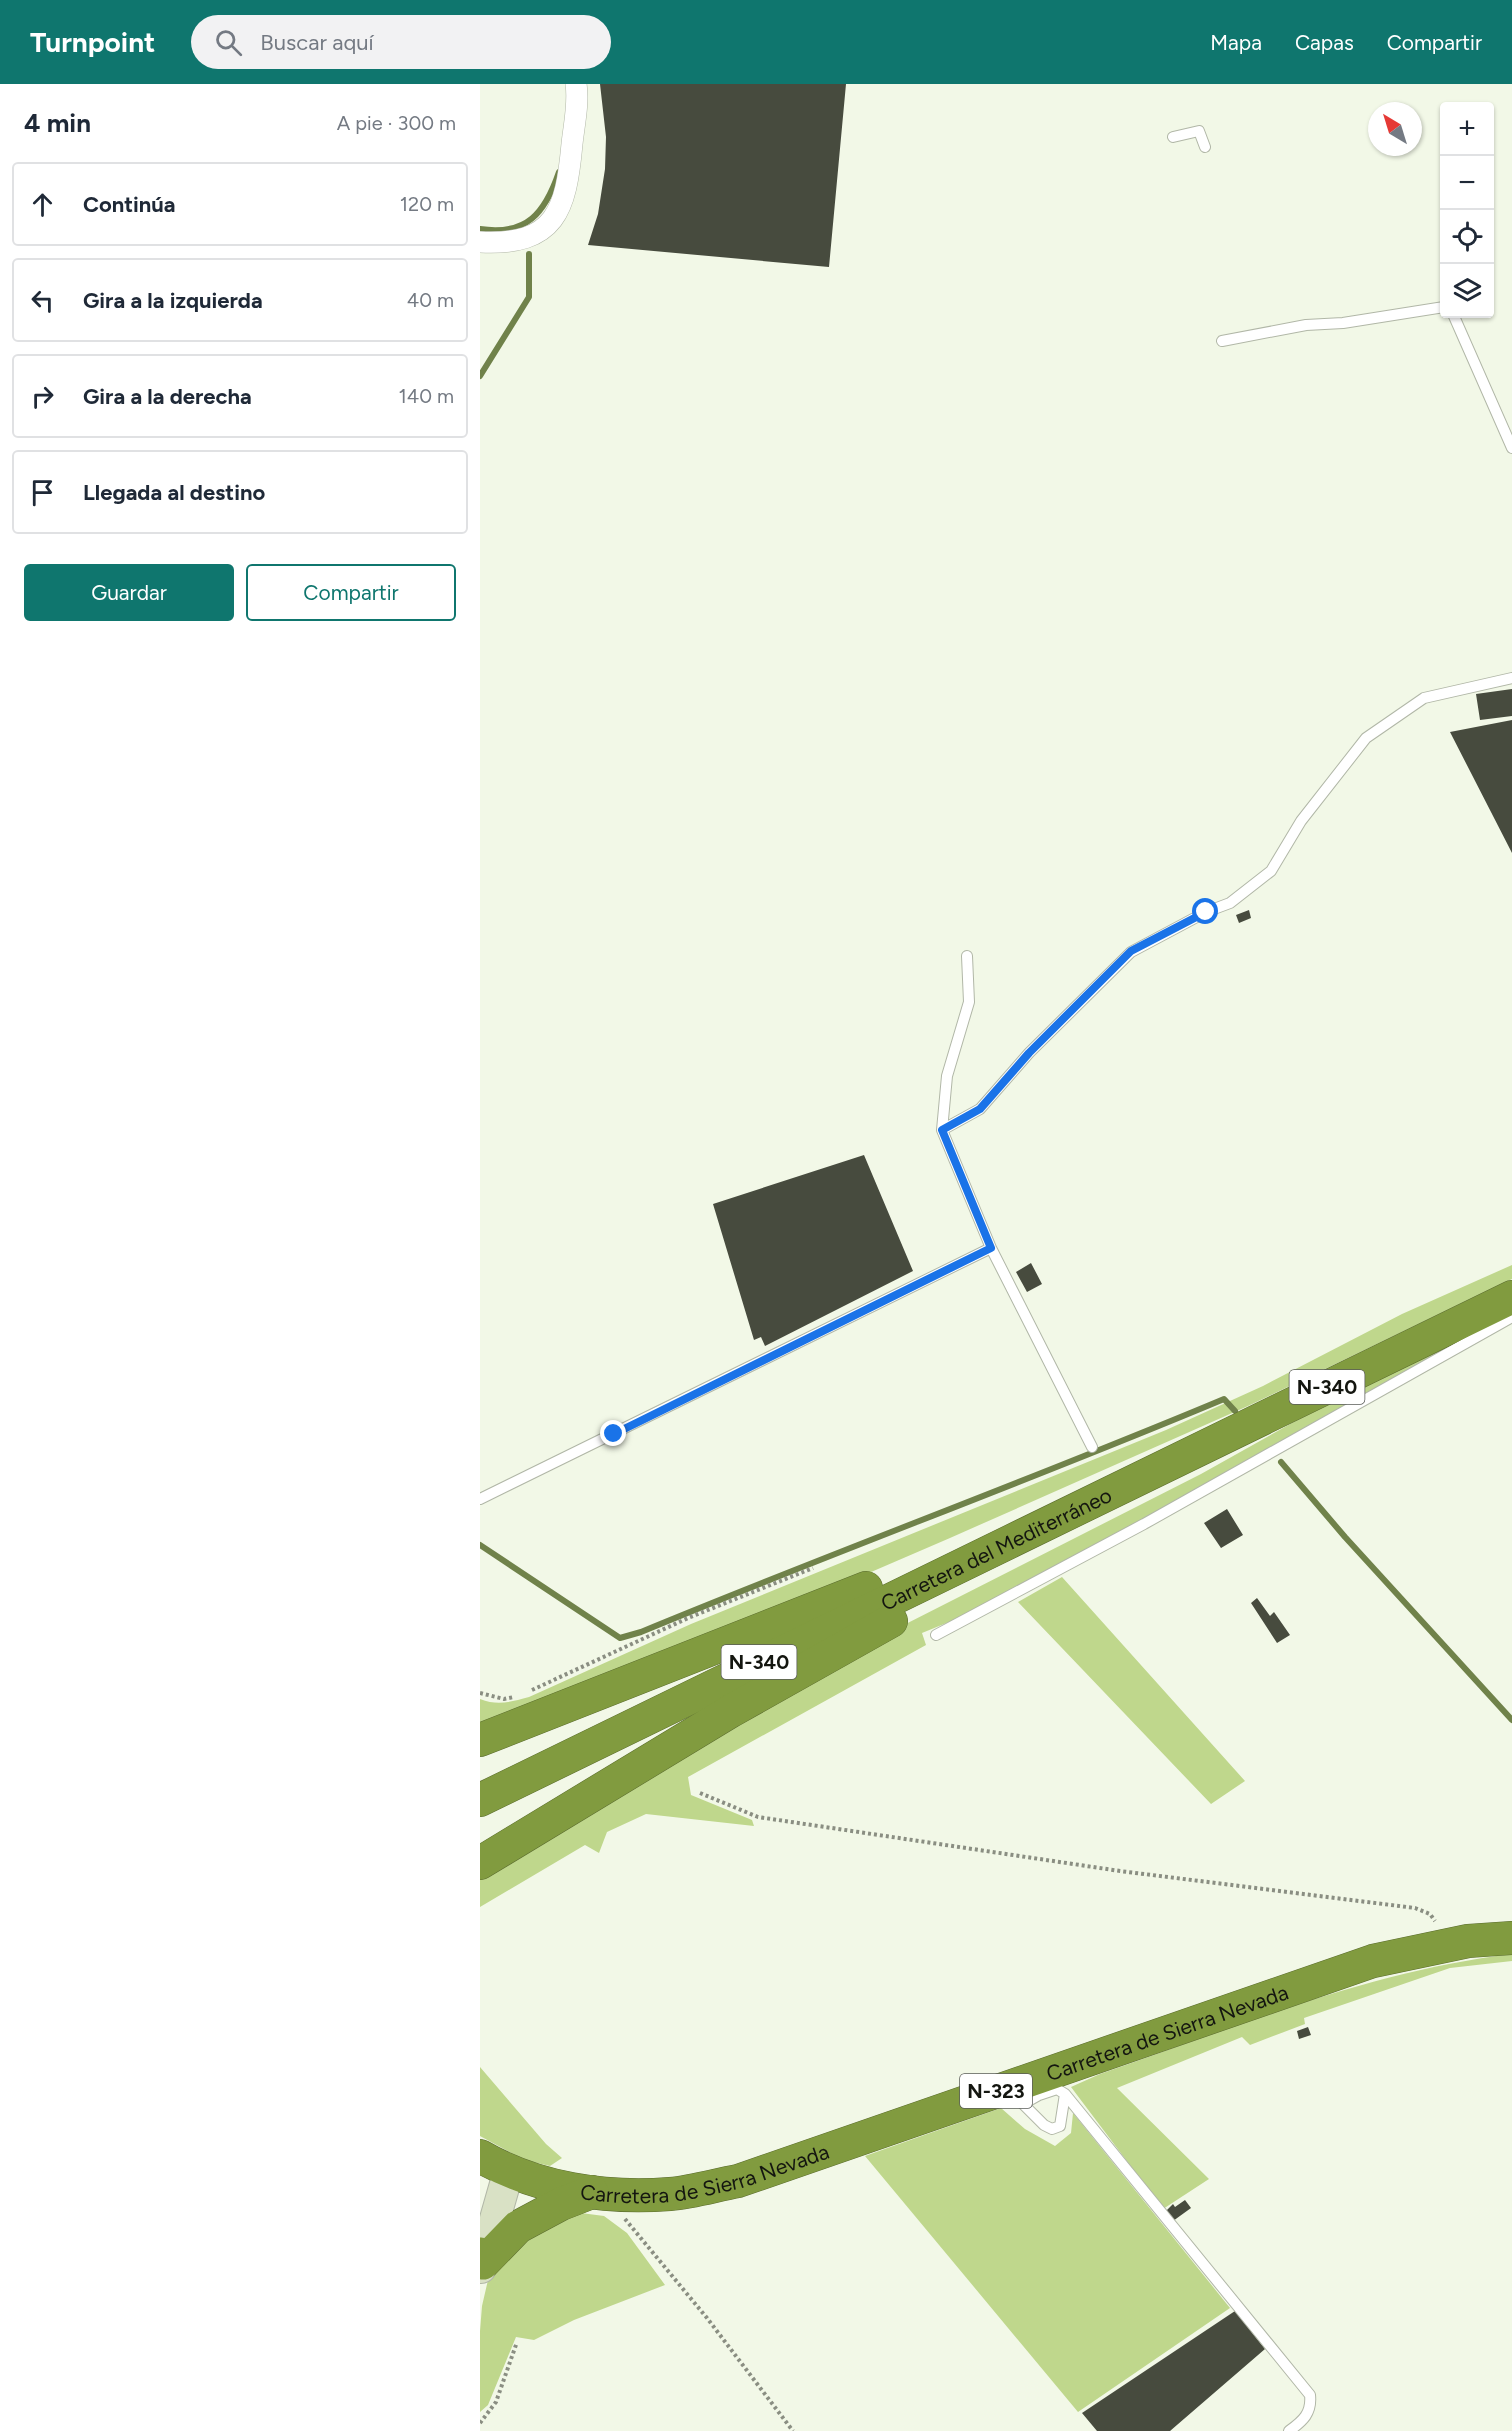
<!DOCTYPE html>
<html lang="es">
<head>
<meta charset="utf-8">
<style>
	body { margin:0; font-family:Figtree,sans-serif; background:#f2f2f3; color:#1f2937 }
	.controls { position:absolute; right:18px; top:18px; display:grid; overflow:hidden; border-radius:6px; box-shadow:0 2px 4px #0004 }
	.controls button { width:54px; height:54px; display:grid; place-items:center; padding:0; border:0; border-bottom:2px solid #e0e1e3; background:#fff; color:#1f2937; font:30px sans-serif }
	.compass { position:absolute; left:888px; top:18px; width:54px; height:54px; border-radius:50%; background:#fff; box-shadow:0 2px 4px #0004; rotate:322deg }
	.stop { position:absolute; width:18px; height:18px; margin:-14px; border:4px solid #1a73e8; border-radius:50%; background:#fff }
	.stop.end { background:#1a73e8; border-color:#fff; box-shadow:0 2px 6px #0008 }
	.list { margin:0; padding:0; list-style:none }
	h2 { display:flex; justify-content:space-between; align-items:center; height:78px; margin:0; padding:0 24px; font-size:26px }
	h2 small { font-size:20px; font-weight:400; color:#747a83 }
	.list li { display:grid; grid-template-columns:39px 1fr auto; gap:18px; align-items:center; box-sizing:border-box; height:84px; margin:0 12px 12px; padding:0 12px; border:2px solid #e0e1e3; border-radius:6px }
	.list b { display:block; font-size:22px; white-space:nowrap }
	.list em { font-size:20px; font-style:normal; color:#747a83 }
	.actions { display:flex; gap:12px; padding:18px 24px }
	.actions a { flex:1; padding:14px 0; border:2px solid #0f766e; border-radius:6px; text-align:center; font-size:21px; color:#0f766e }
	.actions .main { background:#0f766e; color:#fff }
	.icon { flex:none; width:33px; height:33px; fill:none; stroke:currentColor; stroke-width:2; stroke-linecap:round; stroke-linejoin:round }
	.map { position:relative; flex:none; width:1032px; height:2347px; overflow:hidden }
	header { display:flex; align-items:center; gap:36px; box-sizing:border-box; height:84px; padding:0 30px; background:#0f766e; color:#fff }
	header strong { font-size:28px }
	nav { display:flex; gap:33px; margin-inline-start:auto; font-size:21px }
	.search { width:420px; height:54px; background:#f2f2f3; display:flex; align-items:center; gap:15px; box-sizing:border-box; padding:0 21px; border-radius:33px; color:#747a83; font-size:22px }
	main { display:flex }
	aside { flex:1; background:#fff }
	.map>svg:first-child { display:block }
	.green { fill:#bfd78c }
	.lines { fill:none; stroke-linecap:round; stroke-linejoin:round }
	.stream { stroke:#70824a; stroke-width:6 }
	.building { fill:#474b3e }
	.lane-casing { stroke:#b1b7a7; stroke-width:12 }
	.street-casing { stroke:#b1b7a7; stroke-width:22 }
	.secondary-casing { stroke:#b1b7a7; stroke-width:32 }
	.highway-casing { stroke:#5b6c2f; stroke-width:34 }
	.path { stroke:#8a8e82; stroke-width:4; stroke-dasharray:3 3; stroke-linecap:butt }
	.lane { stroke:#fff; stroke-width:10 }
	.street { stroke:#fff; stroke-width:21 }
	.secondary { stroke:#d9e1c5; stroke-width:30 }
	.highway { stroke:#819b3f; stroke-width:33 }
	.route { stroke:#1a73e8; stroke-width:8 }
	.labels { text-anchor:middle; dominant-baseline:central; stroke-width:6; stroke-linejoin:round; paint-order:stroke }
	.shield { fill:#fff; stroke:#5a5c58; stroke-width:1.5 }
	.shield-label { font-size:20px; font-weight:bold; fill:#141610 }
	.street-label { font-size:21px; fill:#141610; stroke:#fff }
</style>
</head>
<body>
<header>
<strong>Turnpoint</strong>
<div class="search"><svg class="icon" aria-label="search" viewBox="0 0 24 24"><circle cx="10" cy="10" r="6"/><path d="M15 15l6 6"/></svg>Buscar aquí</div>
<nav><a>Mapa</a><a>Capas</a><a>Compartir</a></nav>
</header>
<main>
<aside>
<h2>4 min<small>A pie · 300 m</small></h2>
<ul class="list">
<li><svg class="icon" aria-label="ahead" viewBox="0 0 24 24"><path d="M12 20V5M6 11l6-6 6 6"/></svg><div><b>Continúa</b></div><em>120 m</em></li>
<li><svg class="icon" aria-label="left" viewBox="0 0 24 24"><path d="M17 20v-9H6M10 6l-5 5 5 5"/></svg><div><b>Gira a la izquierda</b></div><em>40 m</em></li>
<li><svg class="icon" aria-label="right" viewBox="0 0 24 24"><path d="M7 20v-9h11M14 6l5 5-5 5"/></svg><div><b>Gira a la derecha</b></div><em>140 m</em></li>
<li><svg class="icon" aria-label="arrive" viewBox="0 0 24 24"><path d="M6 21V4h12l-3 4 3 4H6"/></svg><div><b>Llegada al destino</b></div></li>
</ul>
<div class="actions"><a class="main">Guardar</a><a>Compartir</a></div>
</aside>
<div class="map">
<svg width="1032" height="2347" viewBox="0 0 1032 2347">
	<rect width="100%" height="100%" fill="#f2f8e7"/>
	<!-- green -->
	<path class="green" d="M1032,1181v14l-264,127 -298,132 -116,50 -354,142v-31c18,7 30,3 49,-2l162,-73 475,-194 97,-44 139,-72z
		M1001,1244l-420,238 -95,49 -44,18 4,12 -238,132 3,18 61,25 2,6 -108,-12 -39,18 -8,21 -14,-8 -105,62v-31l408,-243 313,-159 107,-60z
		M582,1493l183,204 -34,23 -193,-202z
		M1032,1870v7l-62,7 -146,50 1,6 -55,21 -8,-8 -125,51 92,91 -46,30 -92,-122 29,-13c135,-47 269,-103 412,-120z
		M0,1983l66,77 16,14 -12,8 -26,-6 -44,-24z
		M521,2024l24,21 30,17 16,-13 2,-20 157,195 -152,104 -213,-256z
		M101,2129l23,3 23,17 38,52 -91,35 -40,20 -18,-3 -28,68 -8,7v-81l2,-25 6,-26 27,-38z"/>
	<g class="lines">
		<!-- stream -->
		<path class="stream" d="M0,145c47,7 65,-16 79,-57
			M0,292l49,-79v-43
			M801,1378l64,75 167,183
			M0,1461l140,93 21,-6c193,-80 390,-152 583,-233l11,12"/>
	</g>
	<!-- building -->
	<path class="building" d="M120,0h246l-17,183 -241,-22 10,-31 7,-45 1,-32z
		M1032,605v27l-32,4 -4,-26z
		M1032,636v133l-62,-121z
		M769,826l2,8 -12,5 -3,-8z
		M384,1071l49,116 -148,75 -4,-9 -7,3 -41,-136z
		M551,1179l11,21 -15,8 -11,-20z
		M747,1425l16,26 -22,13 -17,-25z
		M777,1514l13,18 4,-4 16,23 -13,8 -26,-40z
		M828,1943l3,8 -12,4 -2,-8z
		M705,2116l6,8 -18,13 -8,-9 8,-8 2,3z
		M755,2227l30,38 -95,82h-73l-15,-18z"/>
	<g class="lines">
		<!-- lane casing -->
		<g class="lane-casing">
			<path id="lane" d="M693,53l26,-6 6,16
				M973,230l59,134
				M742,257l84,-16 37,-2 101,-16
				M487,872l2,46 -22,74 -5,54 49,118 101,199
				M462,1046l38,-21 49,-56 102,-101 75,-40 24,-9 41,-32 30,-50 65,-83 58,-40 88,-20
				M0,1415l511,-251
				M456,1551l208,-111 368,-207
				M552,1998l7,13 18,-6 8,5 245,301c2,18 -7,26 -21,36
				M559,2011l-16,9 21,21 8,4 8,-3 5,-32"/>
		</g>
		<!-- street casing -->
		<g class="street-casing">
			<path id="street" d="M0,158c76,4 86,-32 92,-98 2,-19 7,-41 4,-60"/>
		</g>
		<!-- secondary casing -->
		<g class="secondary-casing">
			<path id="secondary" d="M1,2184l28,-98"/>
		</g>
		<!-- highway casing -->
		<g class="highway-casing">
			<g id="highway">
				<path d="M0,1656l386,-152"/>
				<path id="s1" d="M0,1716l1032,-503"/>
				<path d="M0,1779l251,-152 160,-90"/>
				<path id="s2" d="M0,2072c57,33 125,43 190,38 23,-2 46,-9 68,-13l635,-220 95,-20 44,-3"/>
				<path d="M0,2170l3,9 35,-36 43,-23 31,-12"/>
			</g>
		</g>
		<!-- path -->
		<path class="path" d="M52,1606l156,-72 125,-50
			M0,1609l24,6 10,-2
			M220,1709l58,24 362,54 295,37 15,6 5,7
			M145,2135l82,99 86,113
			M0,2339l16,-21 21,-60"/>
		<!-- lane -->
		<use href="#lane" class="lane"/>
		<!-- street -->
		<use href="#street" class="street"/>
		<!-- secondary -->
		<use href="#secondary" class="secondary"/>
		<!-- highway -->
		<use href="#highway" class="highway"/>
	</g>
	<g class="lines">
		<!-- route -->
		<path class="route" d="M134,1350l377,-186 -49,-118 38,-21 49,-56 102,-102 75,-39"/>
	</g>
	<g class="labels">
		<!-- shield labels -->
		<g class="shield">
			<rect x="809.5" y="1286" width="75" height="34" rx="4.5"/>
			<rect x="241.5" y="1561" width="75" height="34" rx="4.5"/>
			<rect x="480" y="1990" width="72" height="34" rx="4.5"/>
		</g>
		<g class="shield-label">
			<text x="847" y="1303">N-340</text>
			<text x="279" y="1578">N-340</text>
			<text x="516" y="2007">N-323</text>
		</g>
		<!-- street labels -->
		<g class="street-label">
			<text stroke="none"><textPath href="#s1" startOffset="574">Carretera del Mediterráneo</textPath></text>
			<text stroke="none"><textPath href="#s2" startOffset="720">Carretera de Sierra Nevada</textPath></text>
			<text stroke="none"><textPath href="#s2" startOffset="234">Carretera de Sierra Nevada</textPath></text>
		</g>
	</g>
</svg>
<div class="controls">
<button>+</button>
<button>−</button>
<button><svg class="icon" aria-label="locate" viewBox="0 0 24 24"><circle cx="12" cy="12" r="6"/><path d="M12 2v4M12 18v4M2 12h4M18 12h4"/></svg></button>
<button><svg class="icon" aria-label="layers" viewBox="0 0 24 24"><path d="M12 4l9 5-9 5-9-5zM3 14l9 5 9-5"/></svg></button>
</div>
<svg class="compass" viewBox="-18 -18 36 36"><path d="M0-13l5 13h-10z" fill="#e53935"/><path d="M0 13l5-13h-10z" fill="#747a83"/></svg>
<div class="stop" style="left:726px;top:828px"></div>
<div class="stop end" style="left:134px;top:1350px"></div>
</div>
</main>
</body>
</html>
